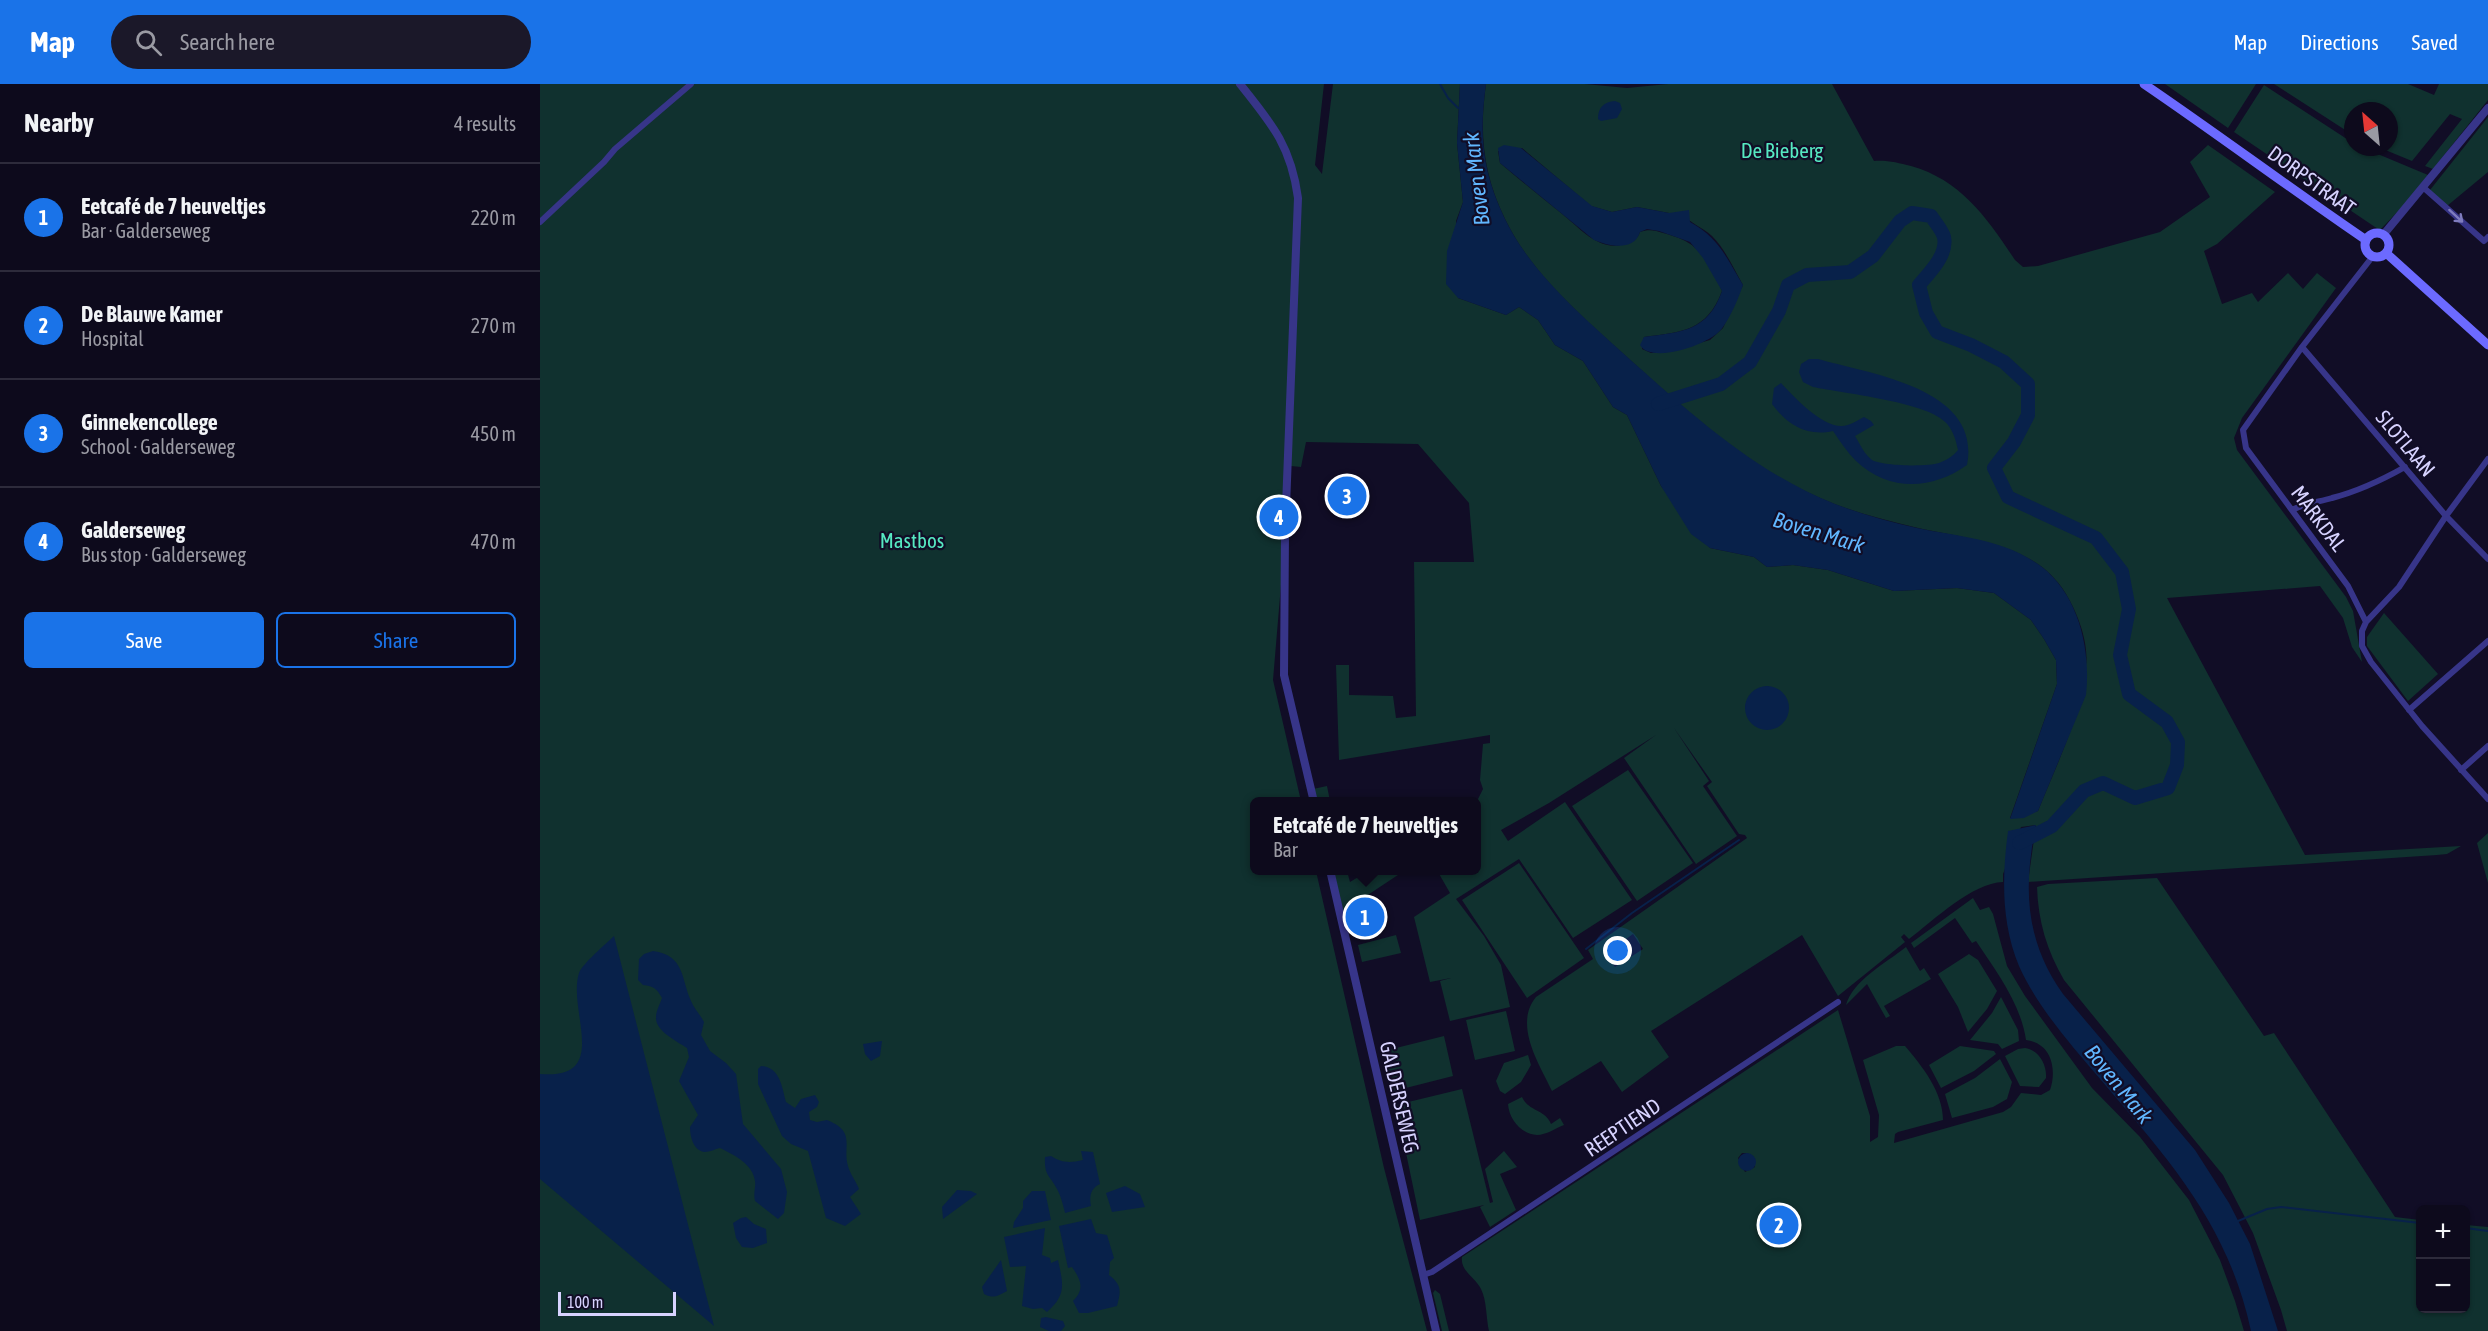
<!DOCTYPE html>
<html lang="en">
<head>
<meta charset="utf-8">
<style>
	body { margin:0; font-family:"Asap Condensed",sans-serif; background:#1b1829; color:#f1f3f6 }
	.controls { position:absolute; right:18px; bottom:18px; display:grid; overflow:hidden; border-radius:9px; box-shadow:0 2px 4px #0004 }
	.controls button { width:54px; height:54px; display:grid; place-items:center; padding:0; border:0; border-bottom:2px solid #2d2b3b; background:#0d0a1c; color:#f1f3f6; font:30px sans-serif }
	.compass { position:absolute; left:1804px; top:18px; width:54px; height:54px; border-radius:50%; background:#0d0a1c; box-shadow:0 2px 4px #0004; rotate:333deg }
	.scale { position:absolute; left:18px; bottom:15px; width:118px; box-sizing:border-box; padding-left:6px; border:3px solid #d7d3ff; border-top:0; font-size:16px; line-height:21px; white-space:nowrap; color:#d7d3ff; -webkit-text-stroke:4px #110d26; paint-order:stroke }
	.you { position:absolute; left:1078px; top:867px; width:21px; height:21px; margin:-15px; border:4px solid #fff; border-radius:50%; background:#1a73e8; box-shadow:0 0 0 9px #1a73e833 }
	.badge { display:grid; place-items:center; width:39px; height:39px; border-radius:50%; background:#1a73e8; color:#fff; font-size:20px; font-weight:700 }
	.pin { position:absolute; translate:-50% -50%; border:3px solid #fff; box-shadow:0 2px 6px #0006 }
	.popup { position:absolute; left:710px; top:713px; width:231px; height:78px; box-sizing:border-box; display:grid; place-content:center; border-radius:9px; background:#0d0a1c; filter:drop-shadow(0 2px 4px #0005); font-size:20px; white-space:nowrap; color:#9a9aa3 }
	.popup b { font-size:22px; color:#f1f3f6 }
	.popup::after { content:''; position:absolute; left:50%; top:100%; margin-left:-12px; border:12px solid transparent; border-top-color:#0d0a1c }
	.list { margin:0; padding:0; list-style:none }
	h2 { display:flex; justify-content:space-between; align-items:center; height:78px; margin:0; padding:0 24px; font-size:26px }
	h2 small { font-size:20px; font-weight:400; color:#9a9aa3 }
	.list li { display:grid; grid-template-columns:39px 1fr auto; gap:18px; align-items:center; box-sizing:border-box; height:108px; padding:0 24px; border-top:2px solid #2d2b3b }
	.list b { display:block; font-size:22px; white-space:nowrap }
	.list p { margin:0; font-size:20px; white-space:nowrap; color:#9a9aa3 }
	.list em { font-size:20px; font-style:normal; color:#9a9aa3 }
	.actions { display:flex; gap:12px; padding:18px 24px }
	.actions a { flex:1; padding:14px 0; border:2px solid #1a73e8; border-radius:9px; text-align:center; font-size:21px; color:#1a73e8 }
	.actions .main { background:#1a73e8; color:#fff }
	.icon { flex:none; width:33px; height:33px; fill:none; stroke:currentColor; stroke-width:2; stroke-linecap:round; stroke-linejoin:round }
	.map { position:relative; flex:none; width:1948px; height:1247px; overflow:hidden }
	header { display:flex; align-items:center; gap:36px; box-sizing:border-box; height:84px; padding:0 30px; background:#1a73e8; color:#fff }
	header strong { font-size:28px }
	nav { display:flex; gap:33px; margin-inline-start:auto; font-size:21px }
	.search { width:420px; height:54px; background:#1b1829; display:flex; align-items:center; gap:15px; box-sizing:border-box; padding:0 21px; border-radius:33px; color:#9a9aa3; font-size:22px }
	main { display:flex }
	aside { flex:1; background:#0d0a1c }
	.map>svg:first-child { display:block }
	.green { fill:#10312f; fill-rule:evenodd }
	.water { fill:#08214a }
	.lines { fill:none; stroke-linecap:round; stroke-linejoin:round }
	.stream { stroke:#08214a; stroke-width:2 }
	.river { stroke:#08214a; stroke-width:14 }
	.minor { stroke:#373589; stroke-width:6 }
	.tertiary { stroke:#373589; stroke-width:8 }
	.secondary { stroke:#6c6aff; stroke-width:9 }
	.oneway { stroke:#7f7cbe }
	.labels { text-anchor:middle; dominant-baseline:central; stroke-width:4.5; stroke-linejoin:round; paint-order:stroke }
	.park-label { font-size:21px; fill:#56e8c2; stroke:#110d26 }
	.street-label { font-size:21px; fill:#d7d3ff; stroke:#110d26 }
	.water-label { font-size:22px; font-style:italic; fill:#61b7ff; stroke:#110d26 }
</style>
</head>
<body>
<header>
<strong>Map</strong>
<div class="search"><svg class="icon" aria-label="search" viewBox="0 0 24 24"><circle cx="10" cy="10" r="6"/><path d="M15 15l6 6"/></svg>Search here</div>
<nav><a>Map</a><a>Directions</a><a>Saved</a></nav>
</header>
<main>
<aside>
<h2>Nearby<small>4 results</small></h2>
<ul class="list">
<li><span class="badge">1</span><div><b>Eetcafé de 7 heuveltjes</b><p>Bar · Galderseweg</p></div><em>220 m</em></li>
<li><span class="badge">2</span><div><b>De Blauwe Kamer</b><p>Hospital</p></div><em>270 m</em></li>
<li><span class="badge">3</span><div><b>Ginnekencollege</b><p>School · Galderseweg</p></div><em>450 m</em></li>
<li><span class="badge">4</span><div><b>Galderseweg</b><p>Bus stop · Galderseweg</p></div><em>470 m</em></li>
</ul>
<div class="actions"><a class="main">Save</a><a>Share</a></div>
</aside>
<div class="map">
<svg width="1948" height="1247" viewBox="0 0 1948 1247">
	<rect width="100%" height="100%" fill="#110d26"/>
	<!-- green -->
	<path class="green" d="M0,0h784l-9,81 7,9 11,-90h127l-3,59 6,59 -7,19 2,77 48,17 13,-8 19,13 17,25 28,16 30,46 14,8 34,71 49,62 44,9 13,10 26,-2 35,5 66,21 63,-3 37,5 37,27 13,19 12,21 1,24 -47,134 28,-7c19,-48 43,-94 48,-146 3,-23 -9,-53 -20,-71 -32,-53 -99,-54 -152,-67 -26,-6 -52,-13 -77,-22 -81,-30 -146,-90 -209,-147 -45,-41 -96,-83 -123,-139 -22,-45 -26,-86 -19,-135h99l42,4 41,-4h164l42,77c14,-1 24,2 37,5 50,14 76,52 104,94l8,7 15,-1 122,-34 50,-35 -20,-35 18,-17 67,47 -58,52 -13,7 18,53 30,-11 6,9 30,-29 15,16 14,-16 19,15 -94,130 -8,20 3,12 109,147 7,14 9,51 -10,-15 -9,-29 -23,-32 -153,12 138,257 156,-9 -14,8 -10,1 -409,27 8,-57 -15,2 -18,47v8c-31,1 -69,38 -94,57l-5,-5 -3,3 4,5 -67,54 -36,-61 -151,96 18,26 -47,35 -21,-31 -49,30c-12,-26 -39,-66 -16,-94l57,-38 -5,-9 159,-112 -2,-3 -6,-1 -32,-48 5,-4 -38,-54 35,53 -6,5 34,50 -41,28 -72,-106 32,-23 -107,68 -48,27 7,11 57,-39 67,98 -59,38 -54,-79 -63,40 28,37 17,29 9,42 -60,14 -10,-40 11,-3 -21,4 -16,-65 36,-24 -12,-21 -4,-1 42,-1v-67l7,-14 -3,-9 3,-36 7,-1v-8l-151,25 -3,-95h13v30l44,1 3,22 20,-2 -2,-154h60l-5,-59 -51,-59 -112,-2 -5,25 -10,-1 -18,214 28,121 -47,1v68l62,1 68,297 43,163h-887zM982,64l69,58 21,6 25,-5 32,6h12c9,10 21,14 31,23 13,13 22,33 31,49l-20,43 -13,12 -42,12 -17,1 -9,-4 2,-12c38,-5 63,-6 78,-46l-2,-5c-18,-31 -19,-43 -57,-53 -8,-3 -15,-4 -23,-1 -2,6 -6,9 -13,11 -27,11 -47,-15 -66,-30 -21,-17 -41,-33 -61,-50l-2,-12zM1229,602l-24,23c2,-15 10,-21 24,-23zM1093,850l10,15 -28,18 -10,-13z
		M1625,0h91l-28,44z
		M1734,0h134l26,11 5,-11h49v16l-55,69 -8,-3 37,-47 -12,-5 -38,47 -34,-14h11v-36h-36v24z
		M1724,1l89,58v4h8l67,28 -25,31 -23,24 -5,-3 -141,-95z
		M1948,33v55l-41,34 -17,-16z
		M1844,529l54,61 -30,27 -41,-55v-9z
		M1088,686l65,93 -56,38 -65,-95z
		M787,702l3,15h-14l-3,-12z
		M1948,749v50l-11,-40z
		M979,779l65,95 -57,40 -65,-98z
		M792,787h15l3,11 18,-11h36l-62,41z
		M1617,794l107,158 10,-3 121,184 25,3v88h46v-83l22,2v104h-201l-6,-21 -28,-77 -30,-58 -159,-195c-17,-29 -26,-59 -27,-93l11,-3z
		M1433,814l7,12 9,-3 4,7 14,52 18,30 67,92 48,49 49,63 31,60 15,41 9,30h-755c-3,-13 -2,-30 -8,-42 -6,-12 -21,-18 -19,-32l376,-247 32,106v26l8,-5 1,-22 -16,-55 33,-14h9c17,20 38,46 38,74l-45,12 -3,2 -1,9 109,-31 8,-5 10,-14 20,2 9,-5c7,-20 2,-47 -24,-50 -5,-36 -30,-69 -50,-99l-4,2 -17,-25 -41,30 -3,-5zM1202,1069h6l7,14 -10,5 -7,-14z
		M856,851l5,18 -39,9 -4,-17z
		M1366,863l14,24 4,-3 7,11 -47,27 6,10 -4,2 -19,-34 -21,21c7,-25 40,-42 60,-58z
		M1429,870l9,6 19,31 -10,18 -19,23 -10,-25 -20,-33z
		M1461,913l17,33 1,11 -17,8 -4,-5 -28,-4 22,-27z
		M966,927l9,40 -40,9 -9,-40z
		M904,952l9,40 -59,15 -10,-40z
		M1420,962l34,5 2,3 -22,17 -33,17 -12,-23z
		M1485,964c14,2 22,17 21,30l-7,9 -19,-1 -15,-30 13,-7z
		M988,971l3,10 -10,17 -16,12 -5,-3 -4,-10 8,-18z
		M1460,975l12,23 -5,17 -14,8 -41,11 -7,-24 30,-16z
		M922,1005l28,114 3,-1 -8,-33 19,-18 13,16 -17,7 16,36 -26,17 -10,-20 4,-2 -64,15 -24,-115z
		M982,1013c7,15 23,12 29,27l9,-6 4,7c-8,3 -18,10 -27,10 -16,-1 -28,-16 -29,-31z
		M895,1206l5,4 9,37h-7l-9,-38z"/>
	<!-- water -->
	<path class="water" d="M920,0h26c-7,51 -4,86 18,133 26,55 76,97 121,138 64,57 129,117 210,149 26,10 54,18 82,24 43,9 88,11 125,39 37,29 49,83 44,128l-48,116 -14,7 -14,1 47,-135 -1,-24 -12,-21 -13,-19 -37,-27 -37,-5 -63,3 -66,-21 -35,-5 -26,2 -13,-10 -44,-9 -19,-14 -30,-48 -34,-71 -14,-8 -30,-46 -28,-16 -17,-25 -19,-13 -13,8 -48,-17 -12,-14 1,-33 16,-49 -6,-59z
		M1075,17l5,2 2,6 -5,9 -16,3 -3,-2c0,-12 6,-17 17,-18z
		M964,61l17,3 71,58 20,6 25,-5 32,6 20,-3 1,12c29,16 36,35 53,63 -4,12 -12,31 -20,42 -10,17 -72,38 -83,18l4,-8c38,-5 64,-6 78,-46l-19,-33 -13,-16 -31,-11 -12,-2 -7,3c-6,20 -32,14 -46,8l-94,-77 -2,-15z
		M1269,275h9c52,15 164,29 149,106 -35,25 -78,27 -111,-4 -9,-9 -16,-20 -23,-30 -26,6 -46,-6 -61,-27l2,-16 7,-5c13,14 41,44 61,43 7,0 16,-6 22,-9l7,4 3,4 -19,11c5,8 9,18 17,24 10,6 55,7 67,3 8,-3 14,-7 19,-13 -2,-10 -6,-23 -14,-29 -20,-19 -101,-28 -131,-34l-10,-5 -4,-10 2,-8z
		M1205 624a22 22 0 1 1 44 0a22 22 0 1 1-44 0Z
		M1496,741c-13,62 -11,116 27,169l132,156 34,53 21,41 28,87h-27c-23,-107 -82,-171 -150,-251 -30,-35 -63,-72 -82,-114 -18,-43 -17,-90 -11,-135z
		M74,852l100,390 -174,-147v-105c72,6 27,-63 39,-101 4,-10 27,-29 35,-37z
		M113,867c32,4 28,28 38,50 3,8 9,13 13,21l-3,13 9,16 16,12 10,11 7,50 38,45 6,23 -3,21 -6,6 -23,-18c-2,-8 1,-13 0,-20 -2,-17 -21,-26 -35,-33 -5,1 -10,4 -15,4 -12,-1 -15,-16 -15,-25l8,-12 -19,-34 10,-24 -2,-9c-10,-7 -32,-17 -31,-31 0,-6 4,-13 6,-19 -5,-9 -8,-12 -19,-13l-5,-5 1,-21 5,-5z
		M342,957l-2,15 -9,5 -6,-7 -2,-10z
		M221,982c19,1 21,21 25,36l9,6 6,-9 14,-4 4,7 -2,5 -8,5 1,8 7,2 10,-2c30,12 15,26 21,46 2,8 8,15 11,23l-9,8 11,17 -16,12 -19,-8 -18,-67 -17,-7 -9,-8 -24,-52v-15z
		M541,1067l12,1 7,32c-9,4 -11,12 -9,22l-26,7c-2,-8 -4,-17 -8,-24 -7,-14 -13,-13 -12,-32l6,-1c11,7 19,7 32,4z
		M1198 1078a9 9 0 1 1 18 0a9 9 0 1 1-18 0Z
		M585,1102l15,8 5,13 -33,5 -6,-19z
		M417,1106l14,1 6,3 -34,25 -1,-12z
		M492,1107h13l6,29 -38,8 1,-6 9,-14v-7z
		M206,1133l8,7 12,5 1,14 -14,5 -11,-1 -6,-9 -3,-15 8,-5z
		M551,1135l5,14 11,2 7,23 -4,4 -1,13c13,10 12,16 8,31l-29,7h-9l-6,-12c12,-12 8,-21 -1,-34l-4,1 -9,-42z
		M505,1144l-3,27 8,3 1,5 7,-3c5,23 9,35 -11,52l-5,-4 -9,1 -11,-3 4,-40 -16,1 -6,-30z
		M461,1176l6,31c-10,5 -13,8 -23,3l-2,-7z
		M506,1233l17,4 2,5 -4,5h-12l-9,-4 1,-9z"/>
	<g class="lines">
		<!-- stream -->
		<path class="stream" d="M900,0l8,14 10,10
			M1046,865l46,-36 107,-73
			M1698,1137l29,-12 14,-2 139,16
			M1926,1144l22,3"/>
		<!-- river -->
		<path class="river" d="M1118,320l63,-20 29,-22 29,-51 9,-26 19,-10 43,-3 23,-16 27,-35 12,-8 19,3c4,6 11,14 13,21 4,18 -15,36 -25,48l7,28 11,19 34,13 33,17 24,22v31l-14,27 -20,26 14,29 88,41 26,34 7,37 -9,46 9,39 38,28 11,20 -1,23 -9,23 -33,10 -32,-15 -19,8 -32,35 -33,17"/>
		<!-- minor -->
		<path class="minor" d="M1884,104l60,53 4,-4
			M0,138l64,-60 11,-13 76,-65
			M1833,172l-71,91 -59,83 3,18 102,138 18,36 -4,9v15l9,16 51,64 66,73
			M1762,263l144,169 42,43
			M1752,426c13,-7 27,-8 40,-12 27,-7 50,-18 73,-31
			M1826,538l33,-35 47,-71 42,-57
			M1869,626l79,-69
			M1921,686l27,-24
			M883,1191l9,-3 406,-270"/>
		<!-- tertiary -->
		<path class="tertiary" d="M700,0c32,40 51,62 58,114l-13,334 -1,143 30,127
			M1844,150l104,-126
			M790,786l106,461"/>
		<!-- secondary -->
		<path class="secondary" d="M1604,0c75,51 147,105 222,156
			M1825 161a12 12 0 1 1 24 0a12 12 0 1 1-24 0Z
			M1846,169l102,92"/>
	</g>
	<!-- one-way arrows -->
	<defs><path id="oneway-shaft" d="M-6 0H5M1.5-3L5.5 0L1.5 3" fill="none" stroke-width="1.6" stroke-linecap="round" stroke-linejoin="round" transform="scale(1.5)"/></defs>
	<use class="oneway" href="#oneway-shaft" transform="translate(1916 132) rotate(42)"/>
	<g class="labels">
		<!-- park labels -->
		<g class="park-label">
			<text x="1242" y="66">De Bieberg</text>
			<text x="372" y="456">Mastbos</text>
		</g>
		<!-- street labels -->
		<g class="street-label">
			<text transform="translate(1772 96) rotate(36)">DORPSTRAAT</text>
			<text transform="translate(1866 359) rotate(50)">SLOTLAAN</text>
			<text transform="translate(1779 434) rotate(53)">MARKDAL</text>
			<text transform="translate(860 1013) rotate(77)">GALDERSEWEG</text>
			<text transform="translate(1082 1043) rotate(-34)">REEPTIEND</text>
		</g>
		<!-- water labels -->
		<g class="water-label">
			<text transform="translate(936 95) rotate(-97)">Boven Mark</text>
			<text transform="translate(1279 448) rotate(17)">Boven Mark</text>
			<text transform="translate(1579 1000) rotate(51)">Boven Mark</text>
		</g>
	</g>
</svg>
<div class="controls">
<button>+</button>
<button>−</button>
</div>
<svg class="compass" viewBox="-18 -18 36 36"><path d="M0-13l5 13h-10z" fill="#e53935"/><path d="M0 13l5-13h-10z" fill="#9a9aa3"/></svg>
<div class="scale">100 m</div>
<div class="you"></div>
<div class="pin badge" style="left:825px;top:833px">1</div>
<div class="popup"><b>Eetcafé de 7 heuveltjes</b>Bar</div>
<div class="pin badge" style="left:1239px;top:1141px">2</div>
<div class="pin badge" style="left:807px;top:412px">3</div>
<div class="pin badge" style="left:739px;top:433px">4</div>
</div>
</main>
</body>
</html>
